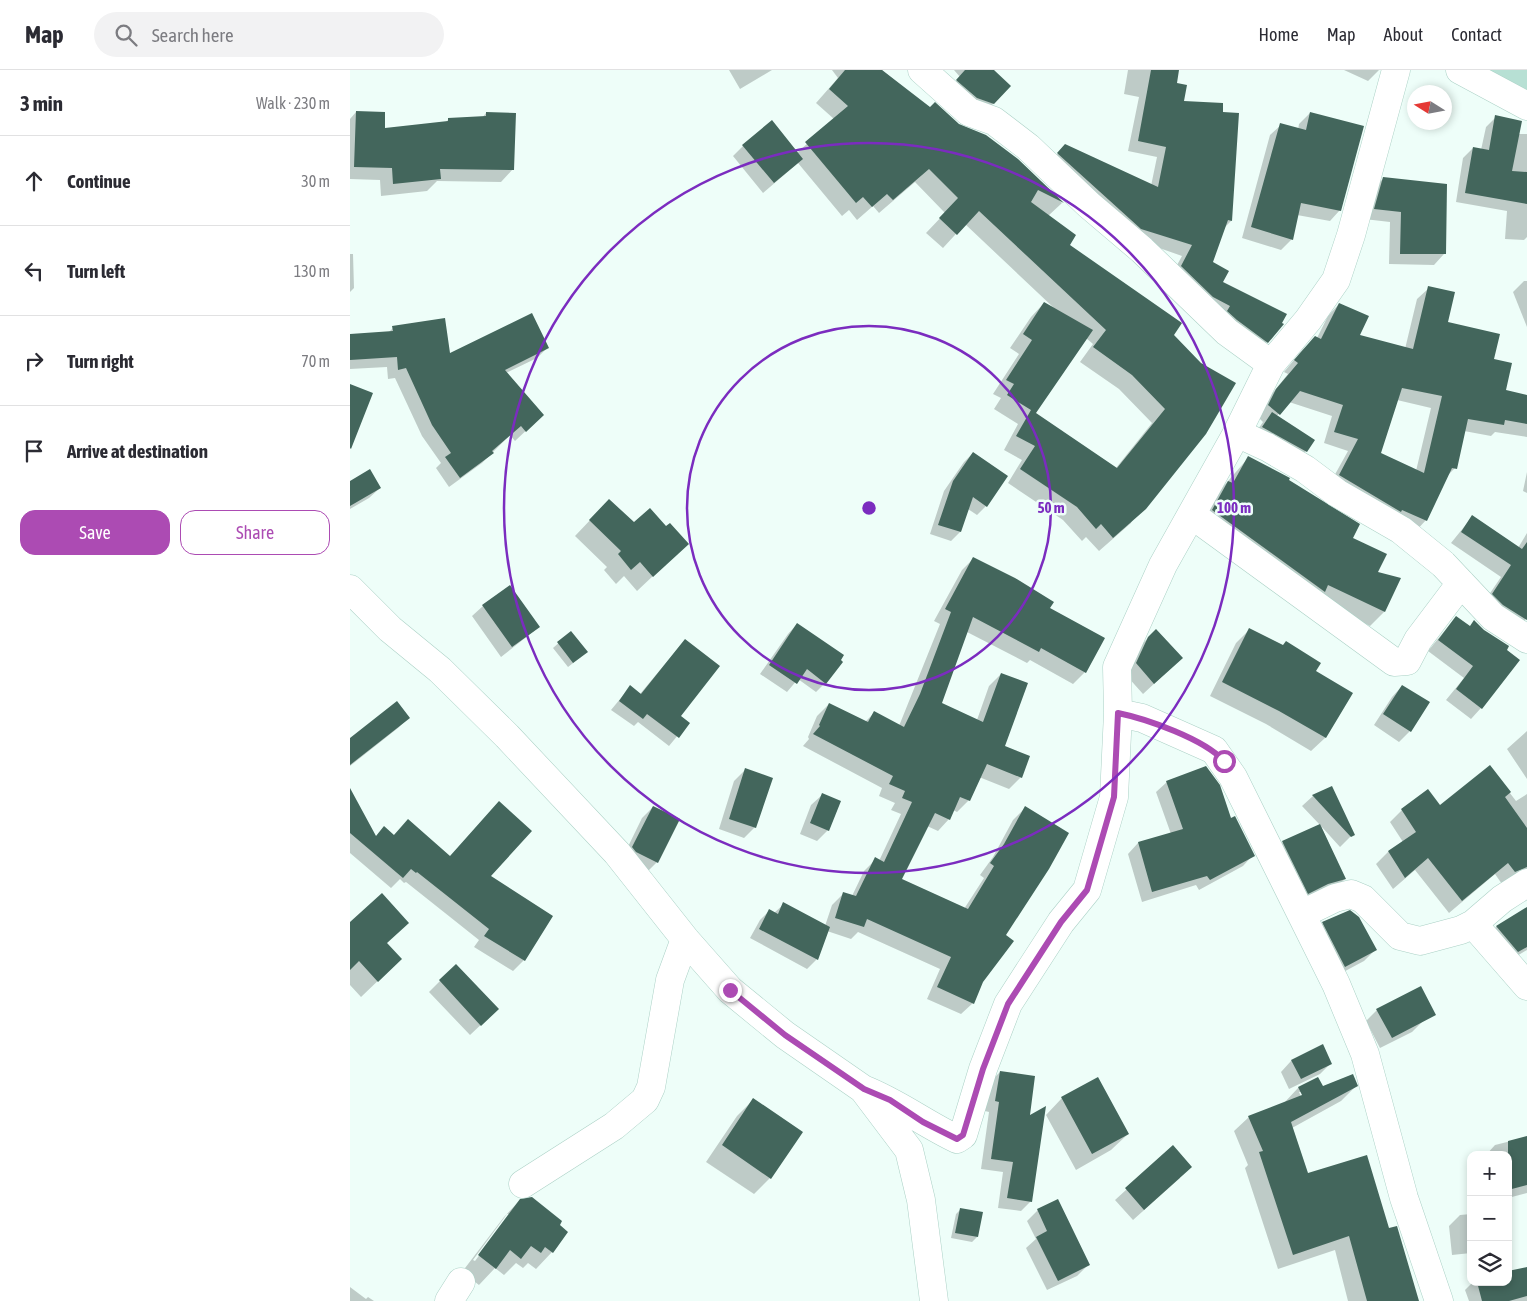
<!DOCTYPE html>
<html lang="en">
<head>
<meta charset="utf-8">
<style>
	body { margin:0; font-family:"Asap Condensed",sans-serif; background:#f2f2f3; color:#2b2b33 }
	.controls { position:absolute; right:15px; bottom:15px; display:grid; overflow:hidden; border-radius:10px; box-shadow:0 2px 8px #0003 }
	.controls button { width:45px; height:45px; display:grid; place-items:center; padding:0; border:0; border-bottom:1px solid #e1e1e2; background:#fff; color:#2b2b33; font:25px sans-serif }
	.compass { position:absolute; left:1057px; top:15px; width:45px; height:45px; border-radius:50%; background:#fff; box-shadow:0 2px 8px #0003; rotate:281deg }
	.stop { position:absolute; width:15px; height:15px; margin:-11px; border:4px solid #ac4bb3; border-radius:50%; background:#fff }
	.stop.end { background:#ac4bb3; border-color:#fff; box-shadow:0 1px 5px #0008 }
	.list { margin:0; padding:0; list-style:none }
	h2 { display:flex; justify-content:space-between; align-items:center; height:65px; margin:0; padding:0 20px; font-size:21px }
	h2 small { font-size:16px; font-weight:400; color:#7c7c81 }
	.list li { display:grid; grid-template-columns:32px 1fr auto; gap:15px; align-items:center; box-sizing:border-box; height:90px; padding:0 20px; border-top:1px solid #e1e1e2 }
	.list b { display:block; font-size:19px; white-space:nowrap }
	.list em { font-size:16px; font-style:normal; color:#7c7c81 }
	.actions { display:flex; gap:10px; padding:15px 20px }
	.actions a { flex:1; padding:11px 0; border:1px solid #ac4bb3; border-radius:15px; text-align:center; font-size:18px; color:#ac4bb3 }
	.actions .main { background:#ac4bb3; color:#fff }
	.icon { flex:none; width:28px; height:28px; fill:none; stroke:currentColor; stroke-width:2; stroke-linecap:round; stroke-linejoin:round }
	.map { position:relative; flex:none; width:1177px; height:1231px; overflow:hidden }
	header { display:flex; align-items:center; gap:30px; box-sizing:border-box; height:70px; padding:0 25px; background:#fff; border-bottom:1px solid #e1e1e2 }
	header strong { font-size:24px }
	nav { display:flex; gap:28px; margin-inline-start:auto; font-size:18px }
	.search { width:350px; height:45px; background:#f2f2f3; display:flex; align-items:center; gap:12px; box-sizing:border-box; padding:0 18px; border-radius:28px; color:#7c7c81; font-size:19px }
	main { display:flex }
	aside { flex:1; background:#fff }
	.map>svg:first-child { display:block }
	.green { fill:#b7e0d4 }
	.shadow { fill:#0003; fill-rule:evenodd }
	.building { fill:#43665c; fill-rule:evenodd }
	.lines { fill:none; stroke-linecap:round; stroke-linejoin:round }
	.minor-casing { stroke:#abd1c6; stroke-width:29 }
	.minor { stroke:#fff; stroke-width:28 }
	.route { stroke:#ac4bb3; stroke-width:6 }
	.ring { fill:none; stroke:#7b2cbf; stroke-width:2.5 }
	.centre { fill:#7b2cbf; stroke:#eefef9; stroke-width:2.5 }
	.ring-label { font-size:15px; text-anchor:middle; font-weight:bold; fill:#7b2cbf; stroke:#eefef9; stroke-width:5; stroke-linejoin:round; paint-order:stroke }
</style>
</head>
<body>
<header>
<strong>Map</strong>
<div class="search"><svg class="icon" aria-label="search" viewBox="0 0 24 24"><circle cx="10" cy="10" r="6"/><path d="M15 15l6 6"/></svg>Search here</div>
<nav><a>Home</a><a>Map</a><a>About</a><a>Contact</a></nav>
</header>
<main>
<aside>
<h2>3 min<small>Walk · 230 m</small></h2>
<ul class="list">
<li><svg class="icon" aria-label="ahead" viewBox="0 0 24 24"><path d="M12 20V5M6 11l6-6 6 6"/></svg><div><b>Continue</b></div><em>30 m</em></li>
<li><svg class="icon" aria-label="left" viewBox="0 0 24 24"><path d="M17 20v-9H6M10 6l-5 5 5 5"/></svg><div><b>Turn left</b></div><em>130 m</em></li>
<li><svg class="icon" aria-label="right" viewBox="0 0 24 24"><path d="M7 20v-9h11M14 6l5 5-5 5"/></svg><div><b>Turn right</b></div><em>70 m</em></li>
<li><svg class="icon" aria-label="arrive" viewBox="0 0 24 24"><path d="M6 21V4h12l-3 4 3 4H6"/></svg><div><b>Arrive at destination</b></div></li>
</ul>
<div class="actions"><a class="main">Save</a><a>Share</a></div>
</aside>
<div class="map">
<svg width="1177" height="1231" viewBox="0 0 1177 1231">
	<rect width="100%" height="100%" fill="#eefef9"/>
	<!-- green -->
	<path class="green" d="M1121,0h56v28z"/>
	<!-- shadow -->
	<path class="shadow" d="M379,0h43l-32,19z
		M482,0h50l48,39 87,51 45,43 -14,13 20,29 104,90 28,29 -69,159 -32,28 -13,-14 -4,4 -19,-21 -55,-37 14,-23 -18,-10 14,-26 -24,-15 7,-11 -8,-4 26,-40 -9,-6 21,-31 13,-14 10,5 -89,-84 -22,24 -17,-15 19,-20 -30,-31 -36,31 -6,-7 -16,14 -8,-10 -7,6 -44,-53 -35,30 -30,-37 10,-10 54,7 37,-34 -18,-16 22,-25zM736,268l7,6 -13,18 39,27 33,34 -36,45 -82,-55z
		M604,0h38l1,34 -11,10 -35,-23 13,-14z
		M778,0h50l-2,14 7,18 38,11 17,1 -7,107 -7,7 -13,35 11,19 45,60 -10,10 -86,-76 11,-20 -51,-18 -84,-74 19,-18 85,40 6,-29 -29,-6 11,-54 -15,-3z
		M994,0h35l-11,11z
		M6,42l28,17 61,-6 4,-4 33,-1 4,-5 27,56 -12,13 -64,-1 -10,10 -46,5 -1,-16 -30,-1v-60z
		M960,43l30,97 -10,11 -33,-6 -5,24 -11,11 -39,-12 28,-103 11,-10 17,5 1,-6z
		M1146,47l22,17h9v103l-3,3 -19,-1 2,-28 -51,-9 7,-44 10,-10 8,2 5,-23z
		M1033,109l61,75 -10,11 -45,-1 1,-42 -26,-3 8,-30z
		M0,184h3l1,34 -4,4z
		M1174,211h3v46l-14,-35z
		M1079,218l18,35 46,37 11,30 23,6v41l-32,-5 -4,4 -27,-5 -9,37 -10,10 -19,42 -11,12 -87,-45 20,-36 -24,-8 8,-27 -43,-14 -13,15 30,34 -11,11 -43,-24 11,-16 -5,-5 7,-15 23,-28 -4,-2 19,-23 14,-11 11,-22 11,-12 19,32 47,13 12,-50zM1047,330l34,8 -15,63 -36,-17z
		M43,258l56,27 98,-7 -10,10 -31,15 26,52 -17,16 -5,-6 -28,28 -33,24 -13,-19 5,-5 -19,-27 -27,-58 -7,1 -1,-12 -37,2v-34l38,-2z
		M623,383l13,53 -9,9 -9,-6 -8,23 -9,9 -21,-7 14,-43 20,-29z
		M899,387l38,24 64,58 26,34 7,39 -14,14 -55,-26 -117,-75 16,-28z
		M1177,402v21l-4,-2z
		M0,413l30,5 -11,10 -19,11z
		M244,446l72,12 21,16 -50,47 -13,-15 -8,8 -12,-14 3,-3 -32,-31z
		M1122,447l46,31 9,-15v85l-12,12 -33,-25 19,-28 -50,-34z
		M624,488l75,50 36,64 -12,12 -43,-24 -3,3 -60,-31 -27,72 37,16 12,-34 12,-12 3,73 17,30 -12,12 -30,-12 -10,23 -12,12 -4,-2 -4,9 -11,12 -11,-5 -27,54 64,29 20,-31 -4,-3 13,-18 20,-37 12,-12 -21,127 -31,68 -12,11 -34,-15 13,-30 -82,-37 -7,7 -24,-8 -10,28 -10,10 -57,-31 10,-18 9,-9 5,2 10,-9 41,22 7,-21 12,-12 8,3 12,-25 12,-12 3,2 22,-47 -10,-4 4,-7 -16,-7 3,-8 -79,-42 6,-7 -1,-2 9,-21 12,-12 36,18 9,-9 25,13 41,-102 -6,-3 28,-51z
		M133,536l56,21 -38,30 -29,-41z
		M1106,547l49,33 -24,58 -10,11 -25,-19 18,-22 -36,-27z
		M447,554l28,59 -9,9 -18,-13 -11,13 -27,-18 28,-40z
		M899,560l33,16 33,25 36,22 -26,45 -14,13 -45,-27 -56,-28 26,-53z
		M221,562l10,25 -13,10 -15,-19z
		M799,567l21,32 -27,25 -17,-19 11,-26z
		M335,570l-6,77 9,6 -19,23 -31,-24 -4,4 -23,-16 19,-23 10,7z
		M1052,616l8,45 -11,11 -25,-17 18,-28z
		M58,648l-10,10 -48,38v-26z
		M1177,661v48l-20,-30z
		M1140,697l26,34 11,-7v88l-25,2 -7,-10 -46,39 -34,-43 -22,19 -17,-25 12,-12 15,-10 -13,-20 12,-12 38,-4z
		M395,700l10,57 -11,11 -25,-9 15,-48z
		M817,712l64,38 22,35 -10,11 -44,24 -3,-5 -54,17 -14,-48 10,-11 33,-9 -15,-42z
		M0,720l26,47 17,-1 15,-15 42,36 39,19 62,41 -27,43 -11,11 -39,-24 5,-7 -73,-58 -2,1 -4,-4 -9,9 -41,-35z
		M472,725l6,35 -11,11 -17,-7 11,-29z
		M963,726l40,38 -13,13 -19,-21 24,53 -17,16 -36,14 -25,-50 16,-17 37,-17 -18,-19z
		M303,737l4,55 -11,11 -24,-14 20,-41z
		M1177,840v40l-20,12 -21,-24 10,-11z
		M1000,842l25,38 -11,11 -30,16 -22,-44 11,-10z
		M0,854l34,51 -23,22 -11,-12z
		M106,895l30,55 -16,15 -41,-43z
		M1027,940l46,11 -11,11 -32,16 -14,-27z
		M941,991l40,2 -11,11 -31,15 -8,-17z
		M650,1002l28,45 3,84 -10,10 -23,-3 5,-36 -22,-3 8,-57 -4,-1 5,-29z
		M968,1008l5,10 33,-2 -15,15 -49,27 15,47 81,54 29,72h-69l-13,-51 -57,19 -33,-101 3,-3 -14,-34 15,-14 35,-14 14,-15zM949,1022h3l1,9z
		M712,1028l66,36 -17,16 -35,20 -30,-55z
		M403,1030l17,78 -16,16 -48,-32 31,-46z
		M1177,1067v56l-19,5v-43h-22l9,-10z
		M823,1077l7,31 -47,42 -18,-20z
		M170,1130l47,32 -15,20 -16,17 -8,-6 -5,5 -7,-5 -12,12 -9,-7 -16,17 -17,-13 42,-55zM157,1144h3l-35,47 -2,-1z
		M611,1139l16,28 -5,5 -21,-4 5,-24z
		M688,1140l50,55 -11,11 -30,14 -21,-42 10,-9 -9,-18z
		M1121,1144v39l-19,2 -3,-29 11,-11z
		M1177,1198v33h-58l-4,-11 8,-8h35z
		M0,1217l16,12 2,-2 6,4h-24z"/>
	<!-- building -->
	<path class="building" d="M495,0h37l48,37 5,-5 24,22 27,11 32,24 46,44 -26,-13 -7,12 45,33 -6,10 112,78 -8,12 27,28 35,20 -30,51 -60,75 -33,29 -12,-14 -5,5 -19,-22 -57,-38 15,-23 -19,-10 15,-26 -24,-15 7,-11 -8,-4 26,-40 -9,-6 21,-32 49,28 -57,83 81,55 48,-59 -33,-34 -39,-28 13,-17 -127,-119 -22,24 -18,-17 19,-20 -29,-29 -36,31 -6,-6 -15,13 -9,-10 -7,6 -51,-61 43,-36 -19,-17z
		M615,0h29l17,16 -17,18 -17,-6 -21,-18z
		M801,0h28l-2,13 10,2 -3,16 39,2v9l16,1 -7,108 -4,-1 -15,42 16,9 -6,11 64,32 -5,9 2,1 -16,19 -31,-23 -10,-9 3,-5 -17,-9 -32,-31 11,-21 -51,-16 -84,-76 8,-9 93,43 8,-40 -28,-6z
		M6,41l29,1v16l63,-7v-3l38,-2v-4l30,1 -2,57 -74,-1 1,10 -48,5 -1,-16 -38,-1z
		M960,42l54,14 -23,85 -40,-8 -8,37 -42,-13 29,-104 26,7z
		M1145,45l27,6 -10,50 15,1v32l-62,-11 8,-46 16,3z
		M422,50l31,39 -29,24 -32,-38z
		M1033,107l64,7 -1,70h-46l1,-42 -27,-3z
		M1078,216l27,6 -7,30 52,12 -6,25 18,4 -6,27 21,5v29l-22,-4 -1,5 -36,-6 -11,50 -5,-1 -25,53 -25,-11 -1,2 -62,-37 19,-36 -24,-7 9,-27 -43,-14 -20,24 -12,-10 8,-16 22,-26 -4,-3 21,-24 6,3 18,-36 30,13 -9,19 53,14zM1052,318l40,8 -18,77 -43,-20z
		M182,243l17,35 -44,22 39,45 -18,17 -5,-6 -29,25 2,2 -34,25 -15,-21 6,-4 -19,-28 -26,-57 -8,2 -1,-13 -47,3v-26l43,-3 -1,-5 53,-8 5,35z
		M0,314l23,9 -22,56 -1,-1z
		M922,342l43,28 -8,12 -45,-25z
		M623,382l35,24 -21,31 -14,-10 -12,35 -23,-7 15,-44z
		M898,386l42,22 -1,2 71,44 -7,14 34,16 -9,18 23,6 -16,34 -57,-27 -3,7 -113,-82 16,-29 5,2z
		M20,399l11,19 -31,18v-25z
		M259,429l25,23 16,-14 16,18 4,-3 19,21 -36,33 -13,-15 -9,8 -13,-16 3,-3 -32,-31z
		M1122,445l50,34 5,-7v78l-24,-15 -11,-11 19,-29 -50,-33z
		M623,487l42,21 39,24 -4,6 55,30 -19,35 -45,-25 -2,4 -66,-35 -31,86 41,19 18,-49 27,10 -23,63 25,10 -8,22 -35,-14 -17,37 -10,-4 -10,23 -15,-7 -33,66 66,30 26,-43 -4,-3 14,-19 21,-38 44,27 -20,36 -43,66 8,6 -31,41 -9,22 -37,-17 14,-30 -84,-38 -3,8 -29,-9 8,-26 13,4 19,-39 9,5 28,-60 -10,-4 3,-7 -16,-7 4,-8 -80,-42 7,-8 -1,-1 10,-22 39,19 6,-11 30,16 16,-33 31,-82 -6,-3z
		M160,515l30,42 -28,20 -30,-42z
		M1106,546l14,10 4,-6 10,10 25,16 -2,4 13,10 -38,49 -26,-20 17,-23 -35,-26z
		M447,553l47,32 -3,5 2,2 -17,22 -19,-15 -10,15 -28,-19z
		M899,558l34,17 3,-4 35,22 -5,8 37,22 -27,45 -47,-27 -57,-29z
		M806,559l27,29 -29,26 -18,-21 12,-26z
		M221,561l17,21 -15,11 -16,-21z
		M335,569l35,27 -39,50 9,7 -11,15 -32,-24 -4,5 -24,-18 11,-16 11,9z
		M1052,615l28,17 -19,30 -28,-18z
		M47,631l13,17 -60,47v-27z
		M1140,695l21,27 -6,5 22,31v39l-12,5 -7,-9 -46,38 -34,-43 -23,20 -17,-27 28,-19 -15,-23 27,-20 12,16z
		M856,696l14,19 11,33 4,-2 20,40 -45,24 -3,-4 -55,16 -14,-50 45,-13 -17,-48z
		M395,698l28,10 -17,50 -27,-9z
		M982,716l23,49 -4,2 -39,-42z
		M0,718l26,48 8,-10 10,9 14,-16 42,37 49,-55 33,30 -41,45 62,40 -28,45 -41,-25 5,-7 -72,-57 -1,1 -5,-4 -8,9 -53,-45z
		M472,723l19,8 -12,30 -19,-8z
		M303,736l27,13 -22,44 -22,-11 -4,-5z
		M970,754l26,55 -18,5 -20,10 -26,-53z
		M32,823l27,30 -22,20 15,16 -24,23 -19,-21 -9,9v-48z
		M433,832l47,25 -12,33 -59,-31 10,-20 9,5z
		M1177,837v40l-9,5 -22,-26z
		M1000,840l9,7 18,33 -32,17 -23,-45z
		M106,894l43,45 -18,17 -42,-46z
		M1071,916l15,29 -44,23 -16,-29z
		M973,974l9,20 -31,15 -10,-19z
		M650,1001l35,5 -5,39 16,-9 -14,96 -25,-4 6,-36 -22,-3 8,-57 -4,-1z
		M1003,1004l5,12 -67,36 17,51 59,-18 22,73 8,-2 22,75h-52l-18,-65 -56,19 -34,-103 4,-1 -15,-35 54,-21 -4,-8 20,-10 5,9z
		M748,1007l31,57 -37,20 -31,-57z
		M403,1028l50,34 -32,47 -49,-34z
		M1177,1066v49l-19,5v-49z
		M823,1075l19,22 -48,43 -19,-22z
		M182,1127l30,24 -2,4 8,7 -15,21 -8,-6 -4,6 -10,-7 -10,13 -11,-9 -14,19 -18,-14 42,-56z
		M708,1129l32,66 -32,16 -22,-44 11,-6 -10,-22z
		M610,1138l23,4 -5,25 -23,-4z
		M1177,1197v29l-18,5h-27l-5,-19h31v-11z"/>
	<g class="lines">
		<!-- minor casing -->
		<g class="minor-casing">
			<path id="minor" d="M572,0l47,42 25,9 34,26 61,58 53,45 85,82 44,32
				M1110,0l67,36
				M887,363l30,14 38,22 32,24 64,37 42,34 50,53 34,22
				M842,445l202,147 13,-1 11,-21 43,-57
				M0,519l40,40 50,41 67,66 110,117 68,86 45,51 55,45 78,54 46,61 12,50 13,101
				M768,643l24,5 72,32 19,27 103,207 29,70 39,144 35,103
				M952,844l33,-16 16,-4 12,5 37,37 20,5 41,-11 12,-6 54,62
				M1123,854l29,-25 25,-16
				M513,1019c34,13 62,35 94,50l6,-4 20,-66 25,-65 53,-82 26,-32 27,-93 4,-84 -1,-46 46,-102 74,-132 34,-69 37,-44 28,-40 15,-45 45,-165
				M173,1114l91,-58 31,-26 6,-13 19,-107 15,-41
				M99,1231l12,-19"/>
		</g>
		<!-- minor -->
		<use href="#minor" class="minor"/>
	</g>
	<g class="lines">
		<!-- route -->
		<path class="route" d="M380,920l55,45 79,54 26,11 33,22 34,17 6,-4 20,-66 25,-65 53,-82 26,-32 27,-93 4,-84c29,6 86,26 106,48"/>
	</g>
	<!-- distance rings -->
	<g class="ring">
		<circle cx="519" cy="438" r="182"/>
		<circle cx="519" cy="438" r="365"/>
	</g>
	<circle cx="519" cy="438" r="8" class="centre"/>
	<g class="ring-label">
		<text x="701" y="443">50 m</text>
		<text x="884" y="443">100 m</text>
	</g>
</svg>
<div class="controls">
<button>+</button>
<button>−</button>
<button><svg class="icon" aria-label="layers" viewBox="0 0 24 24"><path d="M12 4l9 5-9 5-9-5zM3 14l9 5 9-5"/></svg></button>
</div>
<svg class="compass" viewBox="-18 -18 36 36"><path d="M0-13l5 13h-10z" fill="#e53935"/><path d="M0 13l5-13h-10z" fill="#7c7c81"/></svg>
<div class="stop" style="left:874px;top:691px"></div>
<div class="stop end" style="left:380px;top:920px"></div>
</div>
</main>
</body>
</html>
